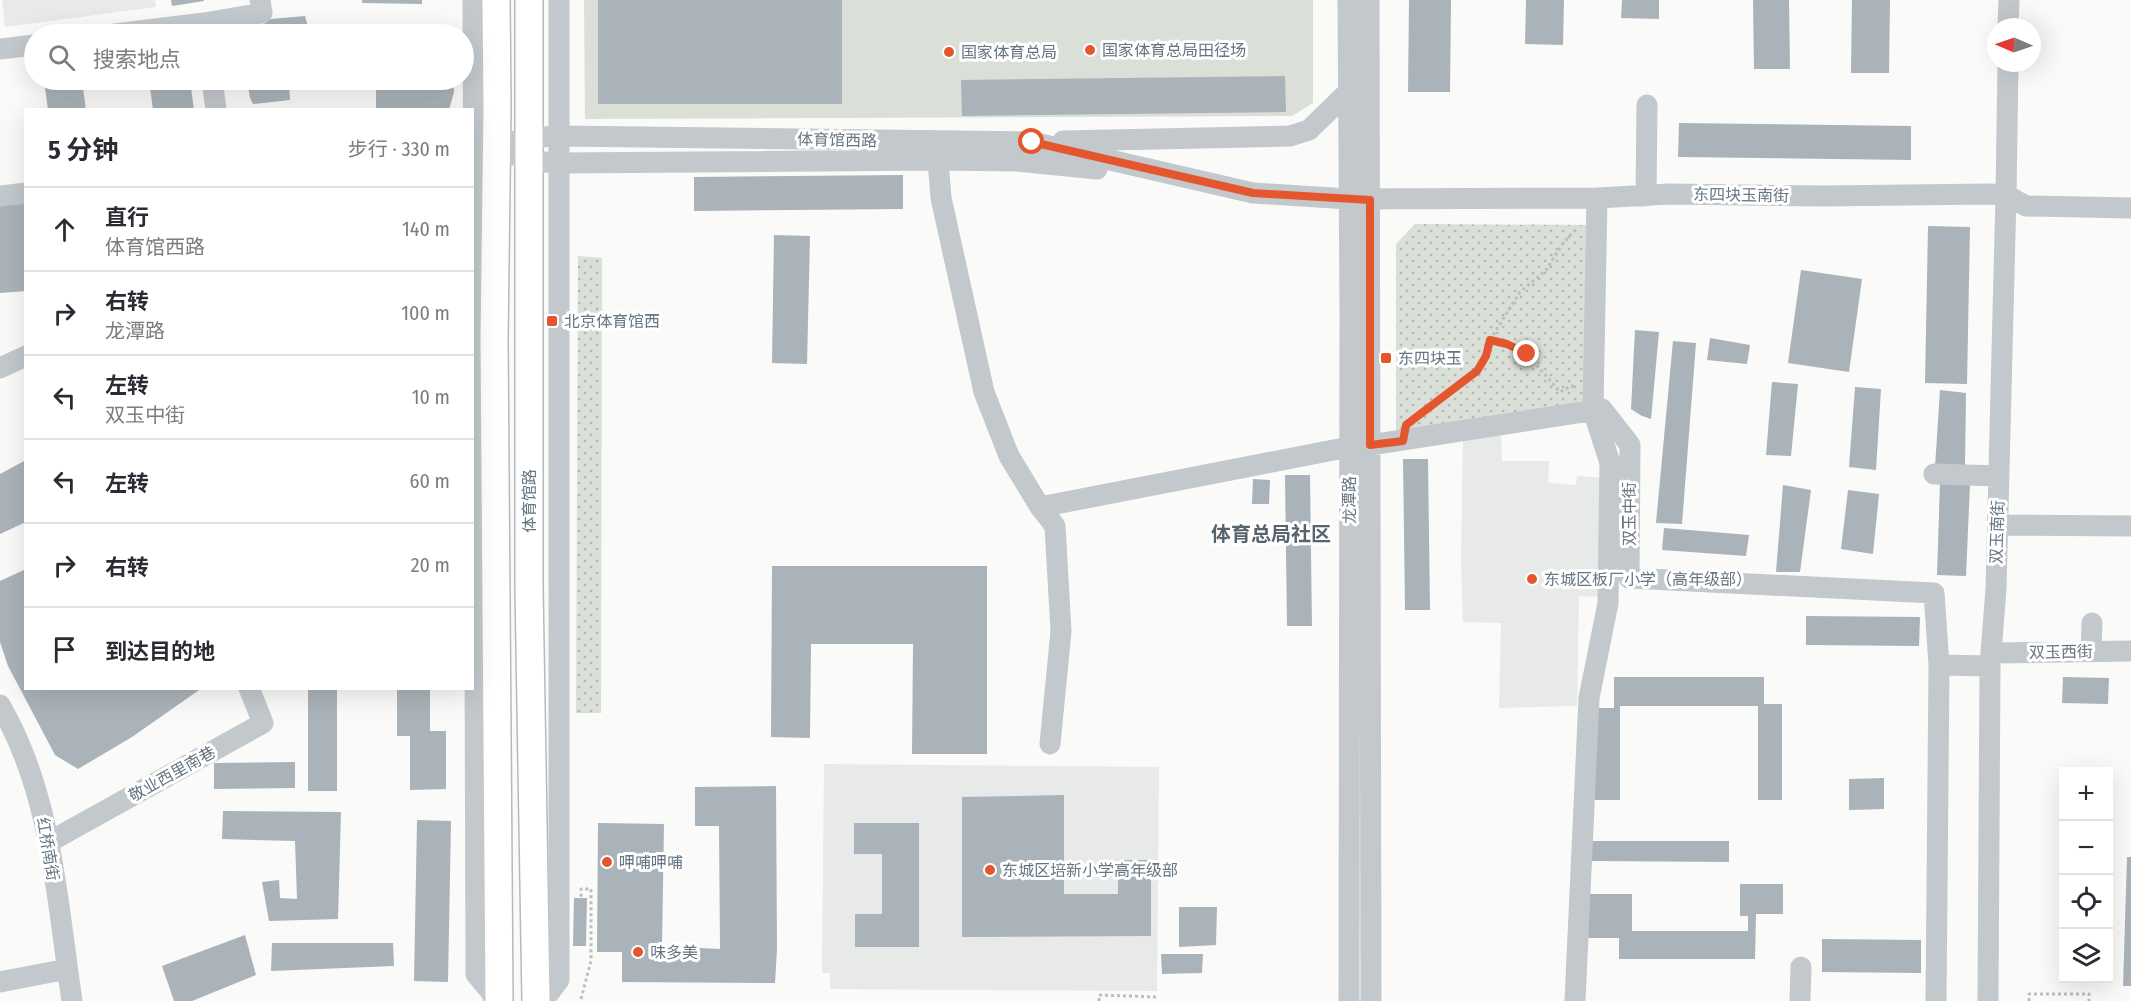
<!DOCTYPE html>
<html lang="zh">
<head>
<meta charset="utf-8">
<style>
	body { margin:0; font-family:"Fira Sans Condensed","Noto Sans SC",sans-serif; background:#f2f2f3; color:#2b2b33 }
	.controls { position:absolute; right:18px; bottom:18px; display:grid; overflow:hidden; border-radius:0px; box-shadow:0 6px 24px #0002 }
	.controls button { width:54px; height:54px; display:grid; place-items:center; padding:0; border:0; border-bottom:2px solid #e1e1e2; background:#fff; color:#2b2b33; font:30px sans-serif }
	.compass { position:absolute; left:1987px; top:18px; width:54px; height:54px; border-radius:50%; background:#fff; box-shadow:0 6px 24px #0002; rotate:272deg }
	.stop { position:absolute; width:18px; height:18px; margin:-14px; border:4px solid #e4572e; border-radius:50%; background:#fff }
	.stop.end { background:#e4572e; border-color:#fff; box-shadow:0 2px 6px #0008 }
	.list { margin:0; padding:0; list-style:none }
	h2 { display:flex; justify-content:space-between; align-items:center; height:78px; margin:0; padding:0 24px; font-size:26px }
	h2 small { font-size:20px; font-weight:400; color:#7c7c81 }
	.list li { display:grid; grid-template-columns:39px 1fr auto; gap:18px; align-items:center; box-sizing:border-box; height:84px; padding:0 24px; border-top:2px solid #e1e1e2 }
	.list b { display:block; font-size:22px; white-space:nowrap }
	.list p { margin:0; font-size:20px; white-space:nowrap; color:#7c7c81 }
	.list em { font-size:20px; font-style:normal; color:#7c7c81 }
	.icon { flex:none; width:33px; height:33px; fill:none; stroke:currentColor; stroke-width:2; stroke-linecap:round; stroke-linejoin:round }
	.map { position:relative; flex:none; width:2131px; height:1001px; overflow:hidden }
	.search { position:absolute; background:#fff; box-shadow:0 6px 24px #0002; left:24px; top:24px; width:450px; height:66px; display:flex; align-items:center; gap:15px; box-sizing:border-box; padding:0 21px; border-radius:33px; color:#7c7c81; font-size:22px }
	.panel { position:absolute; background:#fff; box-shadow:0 6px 24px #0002; left:24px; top:108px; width:450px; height:582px; border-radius:0px }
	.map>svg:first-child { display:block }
	.built { fill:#e8e9e9 }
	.grass { fill:url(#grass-dots) }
	.pitch { fill:#dadfd7 }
	.building { fill:#aab3b9 }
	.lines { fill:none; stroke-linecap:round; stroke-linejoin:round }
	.major-casing { stroke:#b5babe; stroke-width:30 }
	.path { stroke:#bbbfc2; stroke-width:3; stroke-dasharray:3 3; stroke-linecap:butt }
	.minor { stroke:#c3c8cc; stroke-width:21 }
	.major { stroke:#fff; stroke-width:27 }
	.route { stroke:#e4572e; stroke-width:8 }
	.poi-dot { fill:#e4572e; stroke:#fff; stroke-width:2 }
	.labels { text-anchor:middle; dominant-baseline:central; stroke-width:6; stroke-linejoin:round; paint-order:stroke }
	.poi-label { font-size:16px; fill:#657683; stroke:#fff; text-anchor:start }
	.street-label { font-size:16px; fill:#657683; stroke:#fff }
	.quarter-label { font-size:20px; font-weight:bold; fill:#57646e; stroke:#fff }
</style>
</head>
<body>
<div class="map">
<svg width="2131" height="1001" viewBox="0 0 2131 1001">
	<defs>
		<pattern id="grass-dots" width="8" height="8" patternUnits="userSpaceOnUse" patternTransform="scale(1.5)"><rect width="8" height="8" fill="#dadfd7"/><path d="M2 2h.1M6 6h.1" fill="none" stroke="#b4b9b4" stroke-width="1.8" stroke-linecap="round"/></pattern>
	</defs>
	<rect width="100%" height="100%" fill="#fafaf8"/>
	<!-- built -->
	<path class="built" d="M2,0h153l1,7 -151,20z
		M1463,434l38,1 1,26h47l-1,22 28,2 1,-9 30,2 -5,119 -23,-1 -2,110 -78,2 2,-85 -38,-1 -2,-60z
		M824,764l335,3 -2,224 -327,-2v-16h-8z"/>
	<!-- grass -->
	<path class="grass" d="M1415,224l177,1 -4,169 -6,11 -186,28v-189z
		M578,256l24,2 -1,455h-25z"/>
	<!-- pitch -->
	<path class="pitch" d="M584,0h729v103l-21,13 -707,3z"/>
	<!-- building -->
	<path class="building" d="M171,0h33v1l-32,5z
		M362,0h60v4l-60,-1z
		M598,0h244v104h-244z
		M1409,0h42l-1,92h-42z
		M1526,0h38l-1,45 -38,-1z
		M1622,0h37v19l-38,-1z
		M1753,0h36l1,69h-36z
		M1852,0h38l-1,73h-38z
		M305,16l5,18h-61l22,-15z
		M376,25l73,4 1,5h-74z
		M1285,76l1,36 -324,4 -1,-36z
		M44,80h38l4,30h-38z
		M149,80h41l4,30h-41z
		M247,80h42l1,20 -37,4 -3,-6z
		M376,80h77l1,12 -5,18h-73z
		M1679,123l232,3v34l-233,-3z
		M903,175v34l-209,2v-34z
		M26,200v91l-26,2v-90z
		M1928,226l42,1 -3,157 -42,-1z
		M774,235l36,1 -3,128 -35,-1z
		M1801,270l61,9 -13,93 -61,-9z
		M1635,330l24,2 -8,87 -9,-3 -11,-7z
		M1710,338l40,7 -3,19 -40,-4z
		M1673,341l23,2 -14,181 -26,-1z
		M1772,382l26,2 -7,72 -25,-1z
		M1855,387l26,2 -5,81 -27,-3z
		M1940,390l26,3 -1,74h-30z
		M1403,459h25l2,151h-25z
		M26,460v62l-26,12v-60z
		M1285,475h25l2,151h-25z
		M1253,479l17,1 -1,24h-17z
		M1940,482l30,2 -4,92 -29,-1z
		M1783,485l28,5 -11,82h-24z
		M1848,490l31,4 -6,60 -32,-5z
		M1664,528l85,7 -3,21 -84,-6z
		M772,566h215v188h-75l1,-110h-102l-1,94 -39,-1z
		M26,569v119h176l-70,49 -54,32 -23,-14 -47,-89 -8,-24v-61z
		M1806,616l114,1 -1,29 -113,-1z
		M1614,677h150v27h18v96h-24v-94h-138v94h-25v-92h19z
		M2063,677l46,1 -1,26 -46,-1z
		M308,688h29v103h-29z
		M397,688h33v43h16v58l-36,1v-54h-13z
		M295,762v26l-81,1v-26z
		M1884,778v31l-35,1v-31z
		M776,786l1,163 -2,34 -153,-1v-30h-25l1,-129 66,1 -2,122 58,3 -1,-123h-24v-39z
		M1064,795v99h54v-34h33v76l-189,1v-140z
		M223,811l118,1 -3,107 -69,2 -7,-39 17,-2 1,18 17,1 -2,-58 -73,-2z
		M417,820l34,1 -3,161 -34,-1z
		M854,823h65v124h-64v-33h27v-60h-28z
		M1590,841h139v21l-139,-1z
		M2127,857h4v129h-8z
		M1740,884h43v30h-27l-1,45h-136v-21h-32v-44h45v37h116v-15h-8z
		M574,898h13l-1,48h-13z
		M1179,907h38l-1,38 -37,2z
		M245,935l11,40 -64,26h-18l-12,-35z
		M1822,939l99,1v33l-99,-1z
		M272,943h121l1,23 -123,5z
		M1161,954h42l-1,19 -40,1z"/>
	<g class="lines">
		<!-- major casing -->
		<g class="major-casing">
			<path id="major" d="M496,0l1,108 -3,231 5,662
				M529,0v588l7,413"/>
		</g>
		<!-- path -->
		<path class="path" d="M1490,340c37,8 46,25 70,52l11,-6 6,1
			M1413,419l64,-48 9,-15 4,-16 30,-48 26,-22 18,-28 13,-14
			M581,999l10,-38v-72h-10v9
			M1099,1001v-6l59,2
			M2029,1001v-7h60v7"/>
		<!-- minor -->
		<path class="minor" d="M473,0l3,974 15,18 4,9
			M1348,0l2,311 -1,690
			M1369,0l2,1001
			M2008,27l1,-27
			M115,34l89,-11 58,-10 -2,-13
			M0,49l34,-4
			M212,80l4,30
			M1063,141l227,-5 19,-6 39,-38
			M937,148l4,50 43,194 25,64 31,51 15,19 6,105 -11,113
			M515,155l13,6 32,2 377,-3 80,1 80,8
			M472,156c32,-14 54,-19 88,-20l472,6 221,51 95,6 249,-1 72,-4 155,2 165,-2 17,1 20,11 105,2
			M0,196l26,-3
			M1646,196l1,-91
			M0,368l26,-12
			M1370,445l232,-36 28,36 -1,133 305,15 5,72 51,1
			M1934,474l65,2
			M1040,507l309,-60
			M1997,525l134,1
			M2091,651l1,-28
			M1991,653l140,-2
			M0,705c52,89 57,196 72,296
			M49,842l214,-119 -14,-35
			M0,982l57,-11
			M543,1001l16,-21v-980
			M1575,1001l14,-303 19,-95 2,-140 -17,-53 4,-212
			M1800,1001l1,-34
			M1936,1001l3,-336
			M1988,1001l2,-335 6,-78 10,-393 2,-132"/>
		<!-- major -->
		<use href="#major" class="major"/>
	</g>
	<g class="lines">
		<!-- route -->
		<path class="route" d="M1032,142l221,51 117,7v245l33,-4 3,-16 71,-54 9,-15 4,-16 17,4 20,10"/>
	</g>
	<!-- markers -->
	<g class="poi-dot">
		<circle cx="1090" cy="50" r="6"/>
		<circle cx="949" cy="52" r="6"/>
		<rect x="546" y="315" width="12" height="12" rx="3"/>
		<rect x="1380" y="352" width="12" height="12" rx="3"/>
		<circle cx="1532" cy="579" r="6"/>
		<circle cx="607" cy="862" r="6"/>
		<circle cx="990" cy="870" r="6"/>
		<circle cx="638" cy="952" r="6"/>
	</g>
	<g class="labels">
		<!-- poi labels -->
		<g class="poi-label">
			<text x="1102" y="50">国家体育总局田径场</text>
			<text x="961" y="52">国家体育总局</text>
			<text x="564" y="321">北京体育馆西</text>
			<text x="1398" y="358">东四块玉</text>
			<text x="1544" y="579">东城区板厂小学（高年级部）</text>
			<text x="619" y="862">呷哺呷哺</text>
			<text x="1002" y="870">东城区培新小学高年级部</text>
			<text x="650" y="952">味多美</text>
		</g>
		<!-- street labels -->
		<g class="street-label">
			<text transform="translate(837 140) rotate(1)">体育馆西路</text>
			<text transform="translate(1741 195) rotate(1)">东四块玉南街</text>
			<text transform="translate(1349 500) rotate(-90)">龙潭路</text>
			<text transform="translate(529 501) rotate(-90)">体育馆路</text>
			<text transform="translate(1629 514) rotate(-90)">双玉中街</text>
			<text transform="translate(1997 532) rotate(-88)">双玉南街</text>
			<text transform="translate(2061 652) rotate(-1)">双玉西街</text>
			<text transform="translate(172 774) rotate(-29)">敬业西里南巷</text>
			<text transform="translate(48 849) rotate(80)">红桥南街</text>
		</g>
		<!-- quarter labels -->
		<g class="quarter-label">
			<text x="1271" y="534">体育总局社区</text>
		</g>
	</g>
</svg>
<div class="controls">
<button>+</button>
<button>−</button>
<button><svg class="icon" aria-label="locate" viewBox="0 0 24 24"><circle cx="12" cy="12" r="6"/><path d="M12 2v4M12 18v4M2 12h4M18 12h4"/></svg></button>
<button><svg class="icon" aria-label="layers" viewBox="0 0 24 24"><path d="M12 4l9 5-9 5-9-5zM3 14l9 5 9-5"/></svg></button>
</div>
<svg class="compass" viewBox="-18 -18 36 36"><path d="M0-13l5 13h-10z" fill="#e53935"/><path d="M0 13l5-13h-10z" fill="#7c7c81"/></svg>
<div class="stop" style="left:1032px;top:142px"></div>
<div class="stop end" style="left:1527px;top:354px"></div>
<div class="search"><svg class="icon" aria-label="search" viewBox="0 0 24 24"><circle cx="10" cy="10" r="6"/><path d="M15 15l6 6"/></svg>搜索地点</div>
<section class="panel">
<h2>5 分钟<small>步行 · 330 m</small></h2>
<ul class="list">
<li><svg class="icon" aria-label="ahead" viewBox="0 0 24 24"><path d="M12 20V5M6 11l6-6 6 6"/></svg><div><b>直行</b><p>体育馆西路</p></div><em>140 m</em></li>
<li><svg class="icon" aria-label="right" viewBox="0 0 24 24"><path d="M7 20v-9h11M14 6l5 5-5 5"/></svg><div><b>右转</b><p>龙潭路</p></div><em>100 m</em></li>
<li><svg class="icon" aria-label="left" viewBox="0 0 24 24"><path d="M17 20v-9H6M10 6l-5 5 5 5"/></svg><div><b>左转</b><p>双玉中街</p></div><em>10 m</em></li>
<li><svg class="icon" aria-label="left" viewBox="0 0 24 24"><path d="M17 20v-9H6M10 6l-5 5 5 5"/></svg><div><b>左转</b></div><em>60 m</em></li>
<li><svg class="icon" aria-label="right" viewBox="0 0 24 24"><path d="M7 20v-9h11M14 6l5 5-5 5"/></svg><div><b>右转</b></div><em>20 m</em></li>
<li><svg class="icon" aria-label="arrive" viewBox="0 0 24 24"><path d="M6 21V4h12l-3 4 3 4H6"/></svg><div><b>到达目的地</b></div></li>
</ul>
</section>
</div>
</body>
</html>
